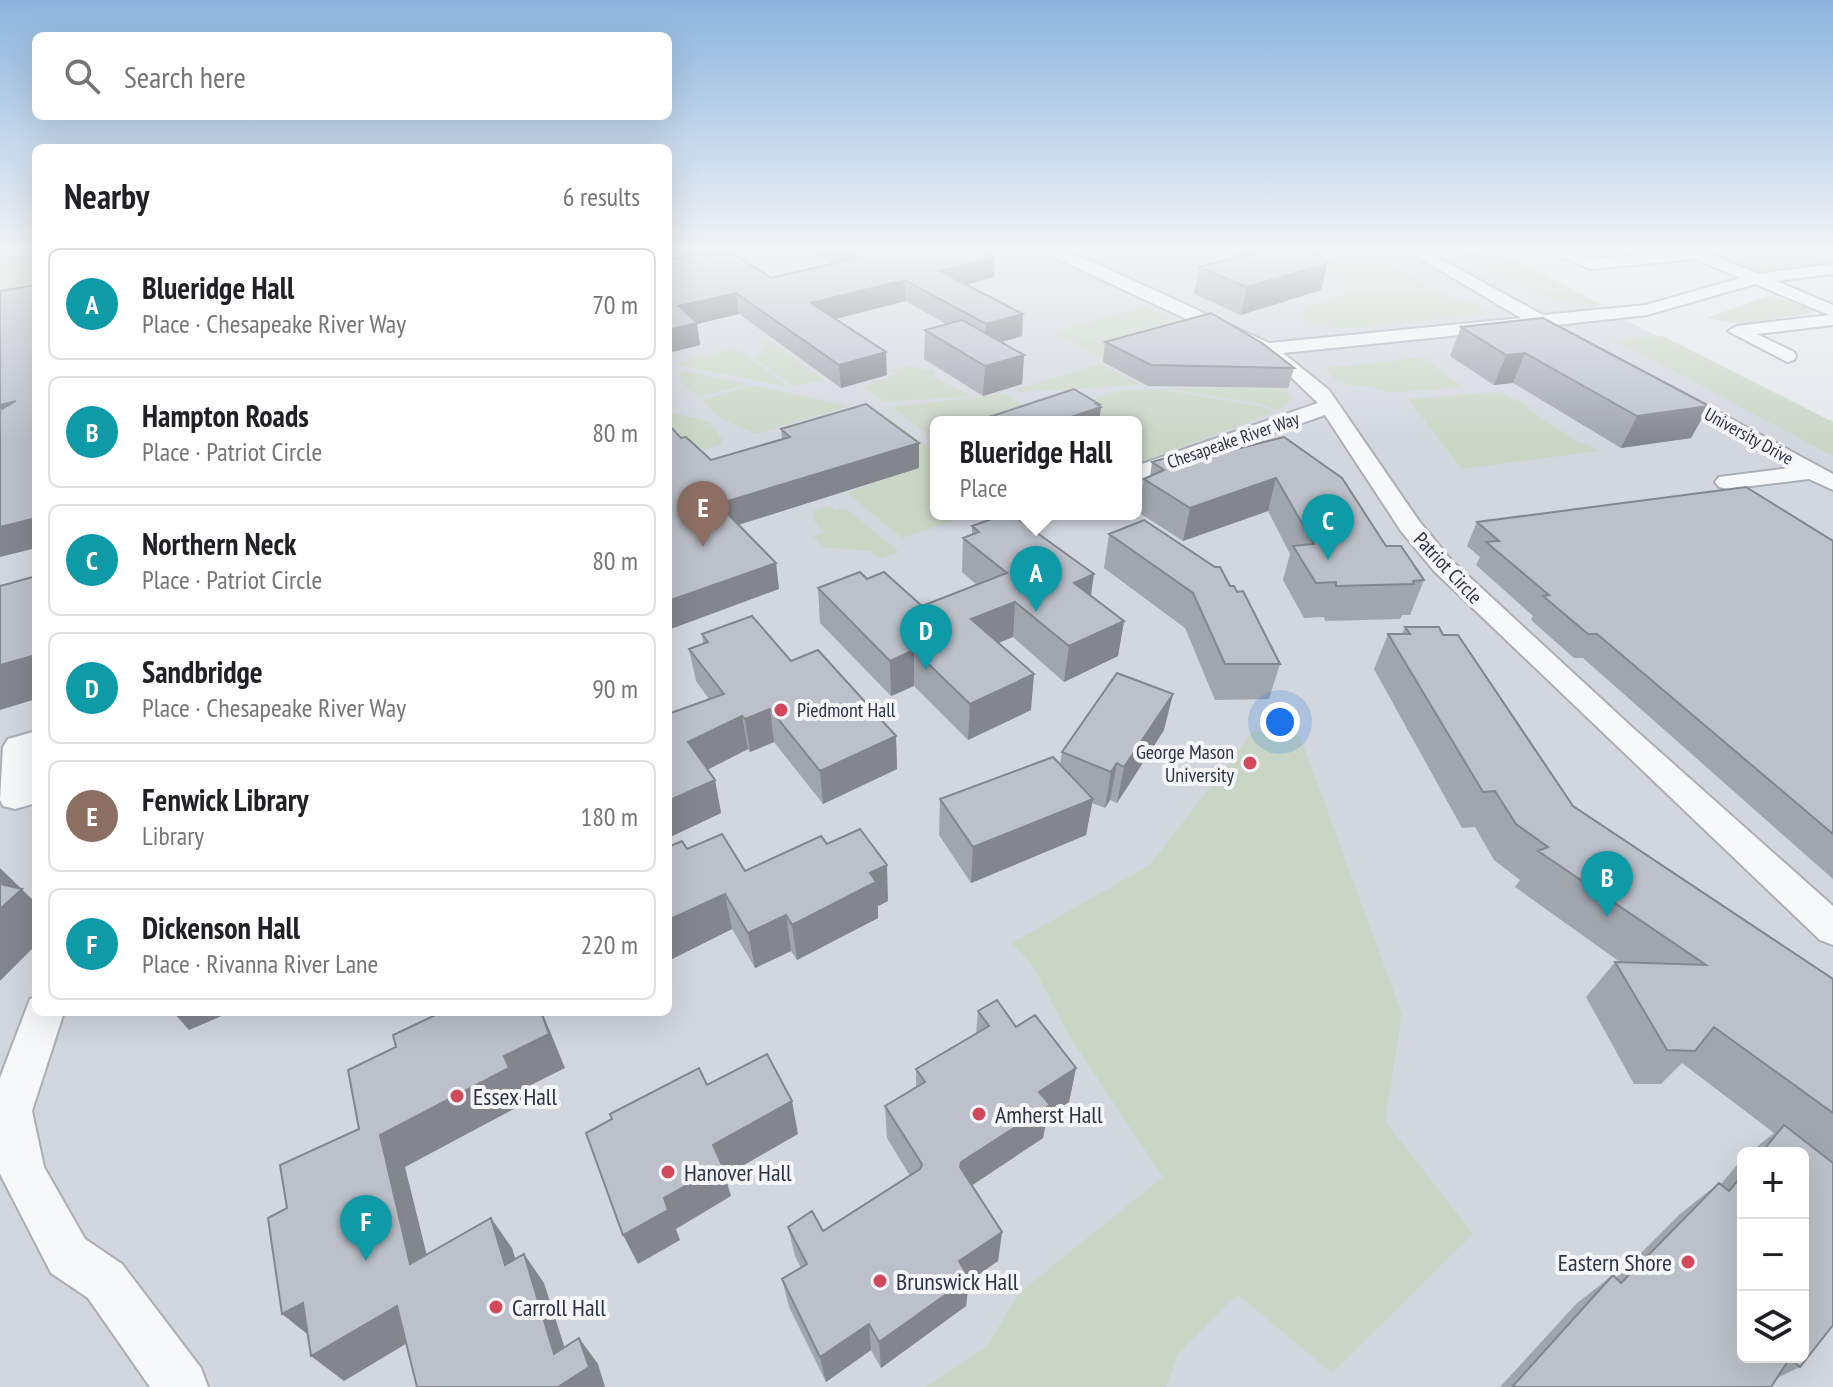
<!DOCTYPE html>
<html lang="en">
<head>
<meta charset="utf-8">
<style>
	body { margin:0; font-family:"PT Sans Narrow",sans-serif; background:#f2f2f2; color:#202124 }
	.controls { position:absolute; right:24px; bottom:24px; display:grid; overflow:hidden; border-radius:12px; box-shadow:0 8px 32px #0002 }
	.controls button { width:72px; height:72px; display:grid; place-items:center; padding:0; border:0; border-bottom:2px solid #e0e0e0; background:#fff; color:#202124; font:40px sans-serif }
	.you { position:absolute; left:1280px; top:722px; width:28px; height:28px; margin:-20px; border:6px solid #fff; border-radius:50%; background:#1a73e8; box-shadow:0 0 0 12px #1a73e833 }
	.badge { display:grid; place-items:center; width:52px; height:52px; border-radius:50%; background:#b45309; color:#fff; font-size:26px; font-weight:700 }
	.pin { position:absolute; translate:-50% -66px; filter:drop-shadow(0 2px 4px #0008) }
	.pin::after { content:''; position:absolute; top:42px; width:28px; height:24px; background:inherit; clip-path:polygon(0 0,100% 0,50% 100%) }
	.popup { position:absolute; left:930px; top:416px; width:212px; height:104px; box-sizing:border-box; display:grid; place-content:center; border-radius:12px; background:#fff; filter:drop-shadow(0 2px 6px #0005); font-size:26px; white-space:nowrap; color:#757577 }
	.popup b { font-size:30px; color:#202124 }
	.popup::after { content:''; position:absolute; left:50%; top:100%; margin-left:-16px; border:16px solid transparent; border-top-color:#fff }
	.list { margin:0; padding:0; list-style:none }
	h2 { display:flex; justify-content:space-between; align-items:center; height:104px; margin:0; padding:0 32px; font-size:34px }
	h2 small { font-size:26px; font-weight:400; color:#757577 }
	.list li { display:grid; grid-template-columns:52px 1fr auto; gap:24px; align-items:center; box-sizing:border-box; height:112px; margin:0 16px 16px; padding:0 16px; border:2px solid #e0e0e0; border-radius:12px }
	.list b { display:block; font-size:30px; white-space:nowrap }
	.list p { margin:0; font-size:26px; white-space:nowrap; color:#757577 }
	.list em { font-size:26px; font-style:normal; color:#757577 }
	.icon { flex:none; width:44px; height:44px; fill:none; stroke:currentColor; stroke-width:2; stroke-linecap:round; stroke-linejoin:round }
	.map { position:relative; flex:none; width:1833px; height:1387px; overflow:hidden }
	.search { position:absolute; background:#fff; box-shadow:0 8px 32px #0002; left:32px; top:32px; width:640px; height:88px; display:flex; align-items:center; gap:20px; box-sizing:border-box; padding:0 28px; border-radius:12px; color:#757577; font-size:30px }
	.panel { position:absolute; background:#fff; box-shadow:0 8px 32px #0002; left:32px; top:144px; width:640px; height:872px; border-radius:12px }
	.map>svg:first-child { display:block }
	.built { fill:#d2d6de; fill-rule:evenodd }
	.green { fill:#c9d6c5 }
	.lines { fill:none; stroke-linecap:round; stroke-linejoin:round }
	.stream { stroke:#9fb4cc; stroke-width:5 }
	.minor-casing { stroke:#a9aeb7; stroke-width:4 }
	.minor { fill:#f7f8fa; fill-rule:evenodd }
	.wall { fill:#a1a5ae }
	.shaded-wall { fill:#83868d }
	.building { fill:#bbc0ca; stroke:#83868d; stroke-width:2 }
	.poi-dot { fill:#d1495b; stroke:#f4f6f9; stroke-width:3 }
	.labels { text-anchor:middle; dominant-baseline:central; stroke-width:8; stroke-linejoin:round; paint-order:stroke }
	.far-street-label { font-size:18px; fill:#2b3445; stroke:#f4f6f9 }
	.street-label { font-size:20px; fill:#2b3445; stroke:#f4f6f9 }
	.poi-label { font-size:20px; fill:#2b3445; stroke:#f4f6f9; text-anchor:start }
	.near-poi-label { font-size:24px; fill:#2b3445; stroke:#f4f6f9; text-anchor:start }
</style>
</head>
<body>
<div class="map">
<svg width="1833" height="1387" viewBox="0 0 1833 1387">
	<rect width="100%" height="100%" fill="#e4e7ec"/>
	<!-- built -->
	<path class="built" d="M0,250h36v762h632v-762h816l349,173v964h-1833zM936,422h200v92h-200zM1743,1153h60v204h-60z"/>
	<!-- green -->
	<path class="green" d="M1312,250l69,1c9,5 11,11 19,17 22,18 49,34 77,35l9,11 -142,15 -28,-4 -12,-7v-10l44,-15 2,-5 -30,-25z
		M1428,250h67l108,55c-60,3 -88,-21 -140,-44 -11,-5 -23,-5 -35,-11z
		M1703,250h50l13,5 67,-5v16l-76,6z
		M35,254l1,40 -36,6v-38z
		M1771,295l48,17 -79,12 -33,-6z
		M1146,306l53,26 -94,28 -51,-28z
		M1662,336l171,86v34l-218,-116z
		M769,340l55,40 -30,6 -41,-29 10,-2 -3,-4 4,-4 -6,-5z
		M733,349l6,1 49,37 -114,-23z
		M1423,357l39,30 -75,6 -18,-7 -22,-1 -6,-5h-6l-9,-12z
		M1101,364l41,21 -121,7 -4,-3z
		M909,366l25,5 -1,6 40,19 -89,6 -21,-15 33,-13 -6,-4z
		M685,371l63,13 -49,13 -18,-14 -1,-7z
		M753,385l96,21 -94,28 -34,-16 -19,-18z
		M1166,388h117l11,10 -16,13 -17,-7z
		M1157,389l102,17 16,6 -139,52v-18l4,-4 -4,-2v-18h-39l-29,-14 53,-18z
		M1500,392c11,6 21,8 31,16l-4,1 55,35h5l12,7 -137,18 -54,-70z
		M1005,394l32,20 -27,8h-74v18l-44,-33z
		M867,410l13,2 56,40v62h63l-16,5 -12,-4 -69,23 -55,-45 73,-26 -53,-39z
		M668,411l41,11 13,17 -1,6 -17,5 -4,-3 -27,8 -5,-19z
		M829,506l7,5 9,-3 54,44 -19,7 -10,-8 -47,-4 -10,-11 11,-4 -10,-11 -1,-10z
		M1253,731l47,5 102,278 -17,107 88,113 -141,139 -95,-79 -59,60 -12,33h-240l61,-41 32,-53 144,-116 -95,-143 -35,-68 -21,-23 138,-78z"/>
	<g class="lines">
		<!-- stream -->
		<path class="stream" d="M1444,250l37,5
			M0,258l36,1"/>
		<!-- minor casing -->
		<g class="minor-casing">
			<path id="minor" d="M1039,250h21l44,17 165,76 252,-25 -115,-68h18l119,65 103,-10 94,-27 -45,-19 -105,10 -39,-16 -2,-3h20l23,9 108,-9 58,24 75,-10v10l-57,7 57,24v20l-76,9 37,18 2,4 -2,4 -7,2 -59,-31 9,-5 92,-11 -74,-31 -108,31 -91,10 -9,5 -10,-3 -254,26 46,37 90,131 33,40 181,167 200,178v39l-13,-5 -386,-369 -33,-40 -76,-116 -189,66v-15l182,-63 -28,-27 -31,-23z
				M1670,386l163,88v16l-24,-11 -82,10 -8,-2 -4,-5 4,-5 70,-9 -126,-72 -3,-4 3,-4z
				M36,731l-3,48 3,-1v25l-21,6 -12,-3 -3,-6 3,-53 5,-8z
				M36,997v15h28l-32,99 12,56 41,72 37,25 79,104 7,19h-58l-62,-89 -37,-25 -51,-99v-96l30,-79z"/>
		</g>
		<!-- minor -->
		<use href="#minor" class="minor"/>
	</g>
	<!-- wall -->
	<path class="wall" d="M814,250h175l5,27 -28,7 57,30 -1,22 -21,6 23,13 -2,29 -39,12 -59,-37 1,-29 21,-6 -41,-23 -70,18 52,56 -46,13 -102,-74 -42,10 3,21 -32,8 41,-97 62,22 61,-14 -17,-9z
		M1234,250h81l6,40 -80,25 -47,-21 5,-27 39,-11z
		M1461,327l248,79 -18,32 -70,10 -108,-65 -19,2 -44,-29z
		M1105,342l189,26 -6,20 -140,-2 -45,-24z
		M781,429l138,14v25l-181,57 38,38 3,26 -98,-151 30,22 71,-21z
		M1284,437l102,109 38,34 -14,35h-8l-2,4 -75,2 -1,-4 -20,1 -21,-38 7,-26 -22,-43 -85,30 -45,-29 6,-33 6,-2 2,-15 38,-1z
		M1477,522l356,19v338l-250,-221h-9l-43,-38 2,-4 -57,-51 4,-8 -13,-11z
		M972,526l119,70 33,25 -6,35 -54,26 -51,-45 -14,6 32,67 -63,30 -54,-54 -23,10 -71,-73 -2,-35 49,-9 55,27 55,-21 -15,-13 1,-34 9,-3z
		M1109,534l106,33 15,19 50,78 -11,35 -54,1 -30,-72 -81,-60z
		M1405,627l38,8 130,171 260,173v346l-33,42 -23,11 -6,9h-271l77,-84 36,-28 3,3 64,-64 39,-31 2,1 22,-26v199l60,-204h-54l25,-20 -92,-70 -21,21h-27l-48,-87 29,-35h5l-105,-75 5,-7 -26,-20 -19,-33 -13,1 -88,-159 14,-35h14z
		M702,634l89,27 105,75 1,33 -74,35 -49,-62 -24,10 -2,-3 -41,21 8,10 6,33 -53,25v-124l41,-15 -13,-18 -7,-32 14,-6z
		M1164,730l-47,73 -7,-3 -5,8 -13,-5 -6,32 -115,48 -32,-48 1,-36 120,-34 2,-13z
		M668,847l19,2 58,22 143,30 -10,5v12l-81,42 -6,-9 -36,17 -23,-39 -64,32z
		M978,1011l38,16 60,41 -7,34 -22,14 -4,22 -71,47 30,47 -4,29 -29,20 -3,25 -85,62 -10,-18 -45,32 -37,-75 -7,-28 19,-11 -6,-12 -7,-29 35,4 87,-55 -23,-38 -2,-32 31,-19v-18l60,-35z"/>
	<!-- shaded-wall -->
	<path class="shaded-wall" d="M989,250v8l6,-1 -1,20 -54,15v-21z
		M1328,263l-7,27 -80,25 6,-28z
		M905,280v21l-93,24 -1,-22z
		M736,293l3,21 -42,10 3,21 -32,8v-23l11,-24z
		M1023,314l-1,22 -37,11 1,-23z
		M886,352l1,23 -46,13 -2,-23z
		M1525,353l-12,30 -19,2 12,-30z
		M1024,355l-2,29 -39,12 2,-30z
		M0,391l16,10 -16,20z
		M1096,404h3l-1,3h3l-2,15h-43z
		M1709,406l-18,32 -70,10 16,-32z
		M919,443v25l-197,62 -4,-26z
		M1276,478l-8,33 -85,30 7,-33z
		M36,518v30l-36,9v-30z
		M776,563l3,26 -111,41v-29z
		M1094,574l-5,35 -15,-26z
		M1015,602l-2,35 -43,17 1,-35z
		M1124,621l-6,35 -54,26 5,-36z
		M914,650v36l-23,10 -1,-35z
		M36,655v44l-36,11v-45z
		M1034,674l-3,36 -63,30 2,-36z
		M1173,694l-9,36 -47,73 7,-36z
		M770,709l4,33 -24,10 -5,-33z
		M742,716l6,33 -53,27 -7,-34z
		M896,736l1,33 -74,35 -3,-33z
		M1117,763l-7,37 -5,8 6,-36z
		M715,780l6,33 -53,25v-37z
		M1093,799l-7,36 -115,48 2,-36z
		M887,865l1,36 -10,5v12l-81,42 -5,-35 78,-52z
		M0,868l36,35v42l-36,36z
		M725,894l7,35 -64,32v-41z
		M786,915l5,36 -36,17 -7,-35z
		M173,1012h58l-42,18z
		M541,1012h1l23,56 -42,21 4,13 -122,65 31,125 -26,-28 -30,-129 124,-79z
		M1076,1068l-7,34 -22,14 -4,22 -84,56 2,-32 78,-70z
		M792,1101l6,33 -73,42 6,20 -55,33 4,11 -42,24 -15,-29 41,-37 49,-53z
		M491,1218l21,30 14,45 -21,-28z
		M1002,1232l-4,29 -29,20 -3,25 -85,62 -2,-26 80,-81z
		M524,1254l20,29 30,94 5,-39 19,26 7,23h-47l-4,-33z
		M303,1303l13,38 -34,-27z
		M397,1306l27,27 -80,48 -33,-25z
		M869,1324l2,26 -45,32 -6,-25z"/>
	<!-- building -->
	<path class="building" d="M841,250h148l-6,1 12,6 -55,14 83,43 -37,10 -81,-44 -94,23 75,49 -47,13 -103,-72 -57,13 18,17 -29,7v-70l36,-8 5,4 20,-5 42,27 86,-20z
		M1258,250h57l13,13 -81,24 -48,-20 60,-16z
		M36,285v233l-36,9v-117l16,-9 -16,4v-114z
		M1211,313l51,30 32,25 -143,-3 -46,-23z
		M1543,318l166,88 -72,10 -112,-63 -19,2 -45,-28z
		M962,320l62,35 -39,11 -60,-36z
		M1074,389l25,15h-3l5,3 -45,15h-82z
		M866,404l53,39 -201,61 58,59 -108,38v-177l13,14 5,-1 25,23 79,-23 -9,-8z
		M1284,437l58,41 44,68h15l23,34 -11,1 1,3 -78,2v-4l-20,1 -23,-37 21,-2 -38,-66 -86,30 -46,-29 20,-9 -12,-8 26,-8 12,7z
		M1746,487l87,54v293l-236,-200h-9l-45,-38 6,-1 -63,-53 13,-1 -22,-19z
		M1005,514h6l83,60 -20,9 50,38 -55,25 -54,-44 -44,17 63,55 -64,30 -56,-54 -24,11 -72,-73 42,-16 7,7 17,-7 38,34 85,-33 -44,-35 16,-6 -7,-6z
		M1144,520l71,47h5l10,19h4l3,6 6,-1 37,73h-55l-32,-71 -84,-59z
		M36,576v79l-36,10v-79z
		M752,616l39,45 27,-11 78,86 -76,35 -50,-62 -25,10 -3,-3 -54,26 27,38 -47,21v-87l56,-20 -35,-45 19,-7 -6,-8z
		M1405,627h34l4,8h15l115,171 260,173v134l-119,-86 -19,24 -28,-1 -52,-88 91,3 -168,-114 10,-4 -32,-23 -21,-33 -12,1 -95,-158h22z
		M1117,673l56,21 -49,73 -7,-4 -6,9 -49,-20z
		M1053,757l40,42 -120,48 -33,-48z
		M860,829l27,36 -17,8 6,9 -84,43 -6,-10 -38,18 -23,-39 -57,26v-73l14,-6 5,8 35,-15 23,37 76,-35 6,8z
		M0,884l22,5 -22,20z
		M997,1000l19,27 19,-12 41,53 -37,24 11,13 -89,57 -1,5 42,65 -43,29 10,17 -90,64 -10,-18 -49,33 -38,-78 25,-15 -19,-37 24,-16 11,20 97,-62 2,-5 -37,-58 40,-24 -9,-13 73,-43 -11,-15z
		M442,1012h99l8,22 -45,22 5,12 -129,67 30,129 81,-46 14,47 19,-11 30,100 25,-16 10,29 -31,20h-141l-20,-81 -86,50 -8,-53 -21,11 -14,-96 19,-10 -7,-43 79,-36 -11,-59 48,-23 -3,-12z
		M767,1054l25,47 -79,44 9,20 -58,33 4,12 -45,25 -37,-102 26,-14 -2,-5 89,-46 8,17z
		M1784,1125l49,38v162l-33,42 -10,-9 -19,29h-259l101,-112 8,8 98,-100 10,8 14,-17v183h60v-204h-42z"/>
	<!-- sky -->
	<linearGradient id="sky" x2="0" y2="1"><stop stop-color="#8bb4dd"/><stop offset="0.56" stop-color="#f3f4f6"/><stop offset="1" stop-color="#f3f4f6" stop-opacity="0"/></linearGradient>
	<rect width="1833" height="444" fill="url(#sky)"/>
	<!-- markers -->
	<g class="poi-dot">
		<circle cx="781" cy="710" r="8"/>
		<circle cx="1250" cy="763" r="8"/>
		<circle cx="457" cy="1096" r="8"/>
		<circle cx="979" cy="1114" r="8"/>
		<circle cx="668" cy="1172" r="8"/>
		<circle cx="1688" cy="1262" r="8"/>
		<circle cx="880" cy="1281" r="8"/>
		<circle cx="496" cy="1307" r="8"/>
	</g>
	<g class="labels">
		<!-- far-street labels -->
		<g class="far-street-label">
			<text transform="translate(1749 436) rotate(29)">University Drive</text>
			<text transform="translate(1233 440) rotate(-19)">Chesapeake River Way</text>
		</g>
		<!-- street labels -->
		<g class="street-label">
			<text transform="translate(1448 568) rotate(47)">Patriot Circle</text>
		</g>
		<!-- poi labels -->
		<g class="poi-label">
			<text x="797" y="710">Piedmont Hall</text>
			<text x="1234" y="752" text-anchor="end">George Mason<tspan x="1234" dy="23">University</tspan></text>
		</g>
		<!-- near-poi labels -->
		<g class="near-poi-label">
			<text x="473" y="1096">Essex Hall</text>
			<text x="995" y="1114">Amherst Hall</text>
			<text x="684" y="1172">Hanover Hall</text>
			<text x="1672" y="1262" text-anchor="end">Eastern Shore</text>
			<text x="896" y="1281">Brunswick Hall</text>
			<text x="512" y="1307">Carroll Hall</text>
		</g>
	</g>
</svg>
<div class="controls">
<button>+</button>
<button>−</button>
<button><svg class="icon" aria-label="layers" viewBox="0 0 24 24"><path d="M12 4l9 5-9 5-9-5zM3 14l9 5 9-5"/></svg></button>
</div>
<div class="you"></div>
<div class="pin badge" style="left:1036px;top:612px;background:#0f9aa8">A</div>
<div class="popup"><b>Blueridge Hall</b>Place</div>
<div class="pin badge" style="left:1607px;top:917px;background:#0f9aa8">B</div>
<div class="pin badge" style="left:1328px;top:560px;background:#0f9aa8">C</div>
<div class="pin badge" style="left:926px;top:670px;background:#0f9aa8">D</div>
<div class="pin badge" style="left:703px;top:547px;background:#8d6e63">E</div>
<div class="pin badge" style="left:366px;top:1261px;background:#0f9aa8">F</div>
<div class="search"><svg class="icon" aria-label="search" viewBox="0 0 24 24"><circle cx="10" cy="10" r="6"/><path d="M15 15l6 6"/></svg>Search here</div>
<section class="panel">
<h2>Nearby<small>6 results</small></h2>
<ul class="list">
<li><span class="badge" style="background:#0f9aa8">A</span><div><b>Blueridge Hall</b><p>Place · Chesapeake River Way</p></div><em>70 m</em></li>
<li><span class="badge" style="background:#0f9aa8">B</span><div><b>Hampton Roads</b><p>Place · Patriot Circle</p></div><em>80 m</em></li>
<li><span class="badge" style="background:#0f9aa8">C</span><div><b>Northern Neck</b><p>Place · Patriot Circle</p></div><em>80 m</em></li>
<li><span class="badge" style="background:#0f9aa8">D</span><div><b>Sandbridge</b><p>Place · Chesapeake River Way</p></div><em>90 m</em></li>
<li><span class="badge" style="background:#8d6e63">E</span><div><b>Fenwick Library</b><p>Library</p></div><em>180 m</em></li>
<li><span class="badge" style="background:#0f9aa8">F</span><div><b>Dickenson Hall</b><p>Place · Rivanna River Lane</p></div><em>220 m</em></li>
</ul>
</section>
</div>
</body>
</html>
